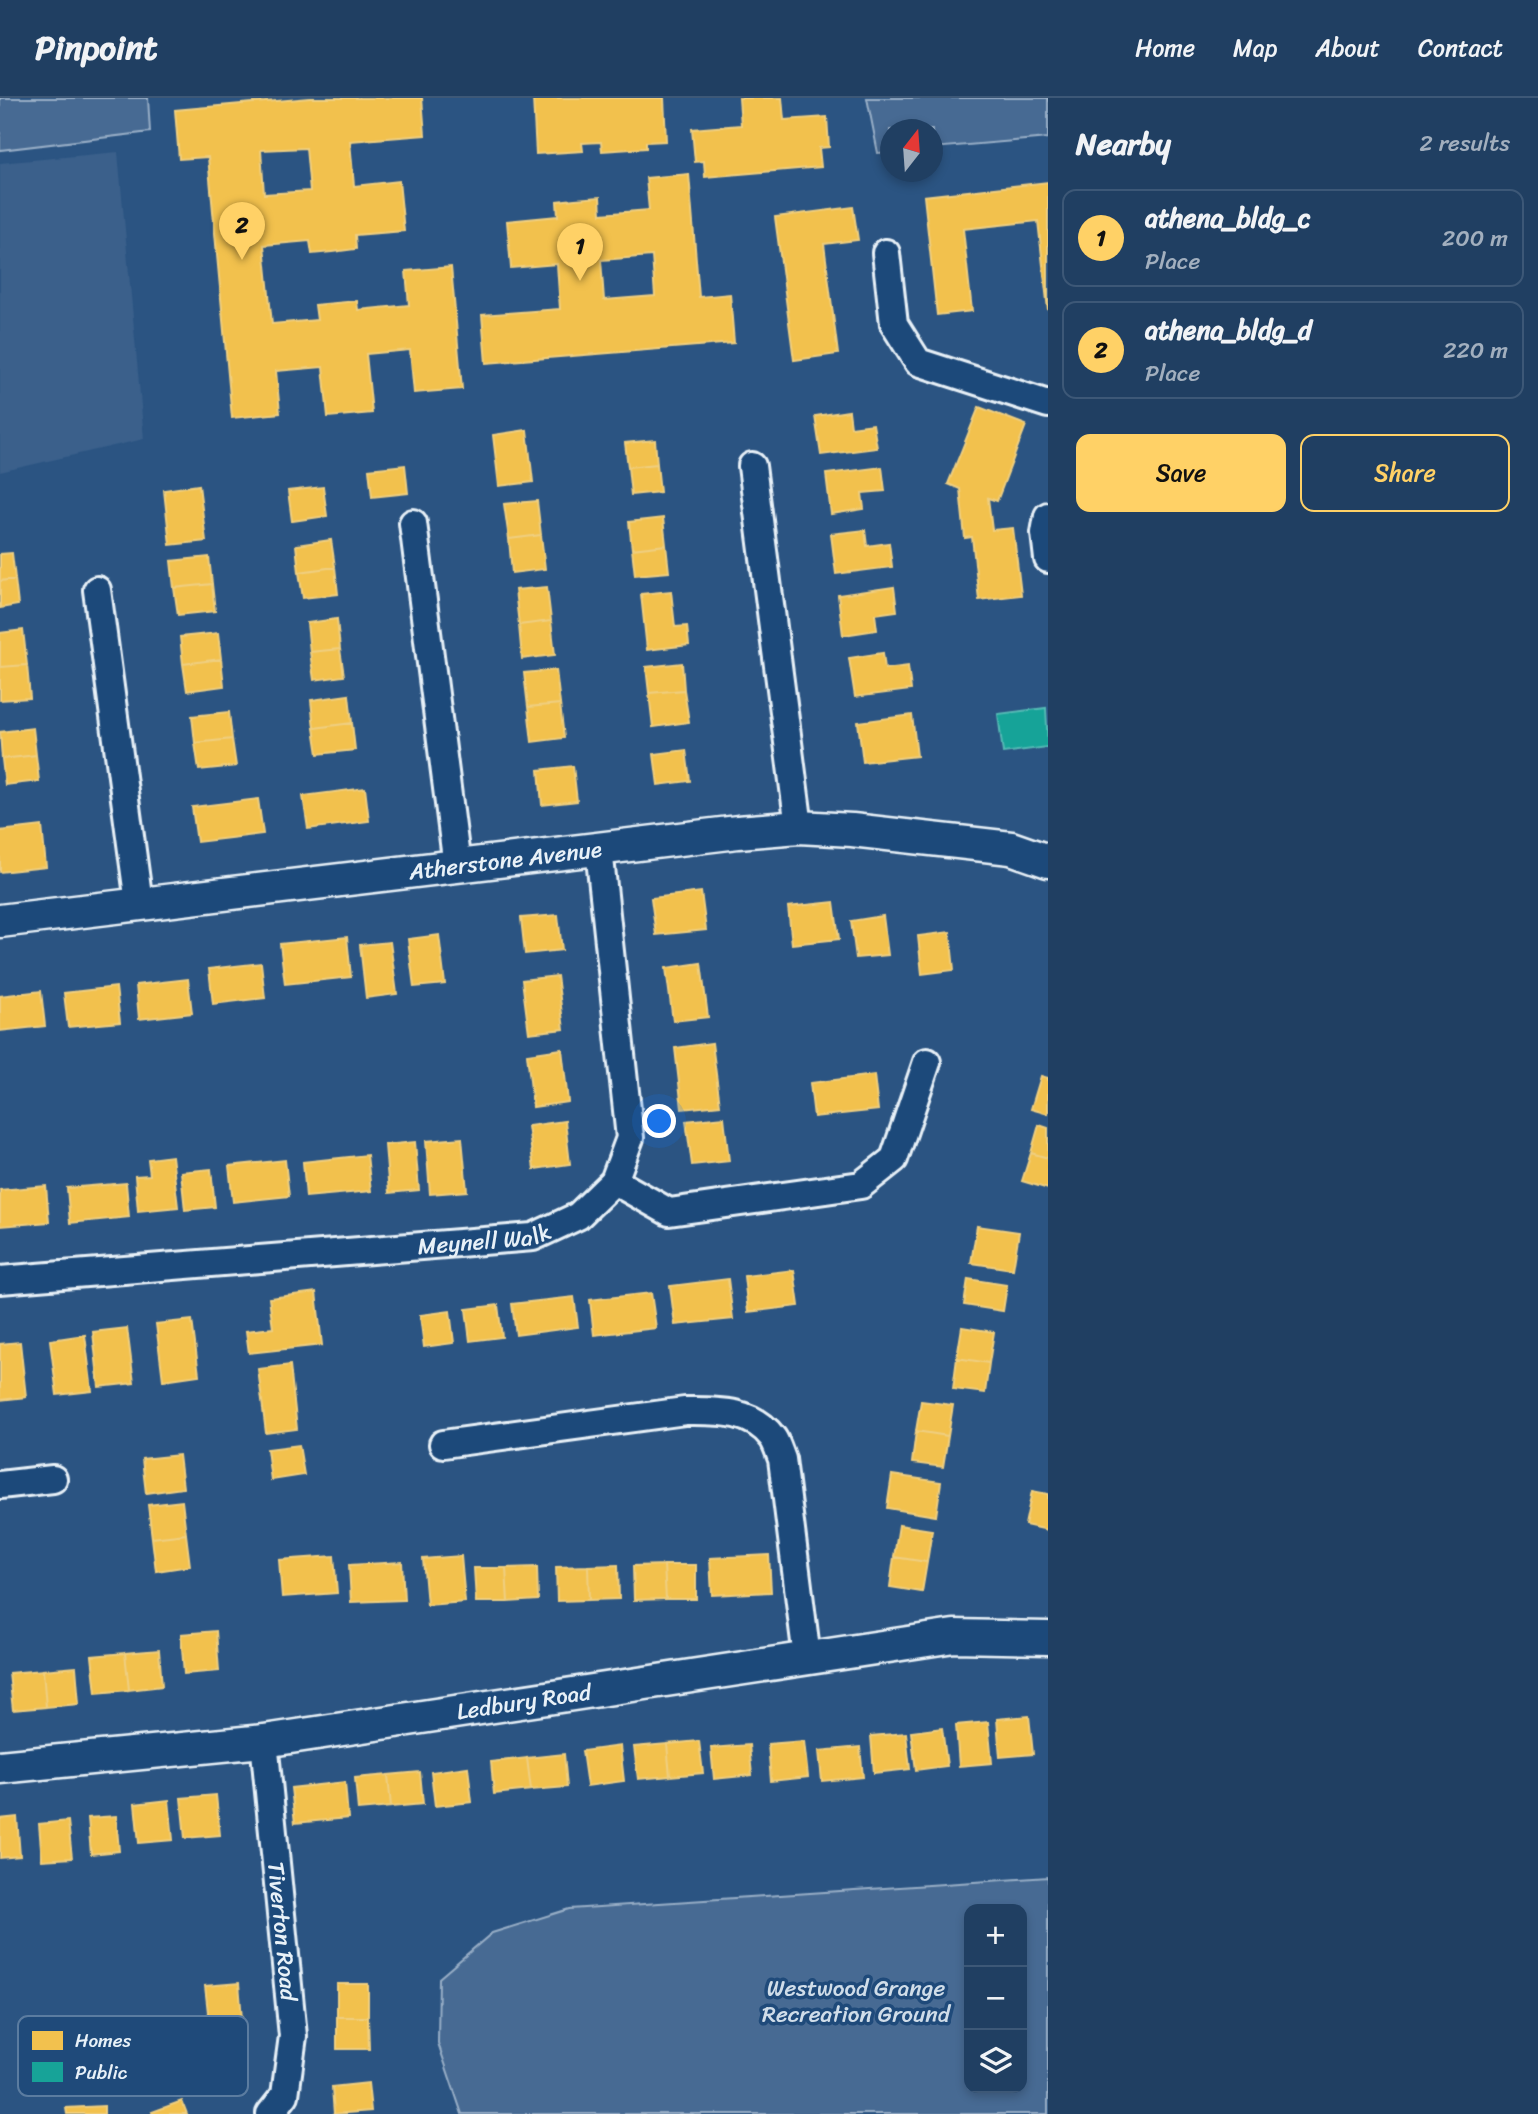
<!DOCTYPE html>
<html lang="en">
<head>
<meta charset="utf-8">
<style>
	body { margin:0; font-family:Sriracha,sans-serif; background:#284668; color:#f1f3f6 }
	.controls { position:absolute; right:21px; bottom:21px; display:grid; overflow:hidden; border-radius:14px; box-shadow:0 4px 10px #0003 }
	.controls button { width:63px; height:63px; display:grid; place-items:center; padding:0; border:0; border-bottom:2px solid #3d5877; background:#203f62; color:#f1f3f6; font:35px sans-serif }
	.compass { position:absolute; left:880px; top:21px; width:63px; height:63px; border-radius:50%; background:#203f62; box-shadow:0 4px 10px #0003; rotate:17deg }
	.you { position:absolute; left:660px; top:1024px; width:24px; height:24px; margin:-18px; border:5px solid #fff; border-radius:50%; background:#1a73e8; box-shadow:0 0 0 10px #1a73e833 }
	.badge { display:grid; place-items:center; width:46px; height:46px; border-radius:50%; background:#ffd166; color:#111; font-size:23px; font-weight:700 }
	.pin { position:absolute; translate:-50% -58px; filter:drop-shadow(0 2px 4px #0008) }
	.pin::after { content:''; position:absolute; top:37px; width:24px; height:21px; background:inherit; clip-path:polygon(0 0,100% 0,50% 100%) }
	.list { margin:0; padding:0; list-style:none }
	h2 { display:flex; justify-content:space-between; align-items:center; height:91px; margin:0; padding:0 28px; font-size:30px }
	h2 small { font-size:23px; font-weight:400; color:#a2afbe }
	.list li { display:grid; grid-template-columns:46px 1fr auto; gap:21px; align-items:center; box-sizing:border-box; height:98px; margin:0 14px 14px; padding:0 14px; border:2px solid #3d5877; border-radius:14px }
	.list b { display:block; font-size:26px; white-space:nowrap }
	.list p { margin:0; font-size:23px; white-space:nowrap; color:#a2afbe }
	.list em { font-size:23px; font-style:normal; color:#a2afbe }
	.actions { display:flex; gap:14px; padding:21px 28px }
	.actions a { flex:1; padding:16px 0; border:2px solid #ffd166; border-radius:14px; text-align:center; font-size:24px; color:#ffd166 }
	.actions .main { background:#ffd166; color:#111 }
	.icon { flex:none; width:38px; height:38px; fill:none; stroke:currentColor; stroke-width:2; stroke-linecap:round; stroke-linejoin:round }
	.map { position:relative; flex:none; width:1048px; height:2016px; overflow:hidden }
	header { display:flex; align-items:center; gap:42px; box-sizing:border-box; height:98px; padding:0 35px; background:#203f62; border-bottom:2px solid #3d5877 }
	header strong { font-size:33px }
	nav { display:flex; gap:38px; margin-inline-start:auto; font-size:24px }
	main { display:flex }
	aside { flex:1; background:#203f62 }
	.map>svg:first-child { display:block }
	.built { fill:#3a608b }
	.green { fill:#476b93; stroke:#98aec6; stroke-width:2; fill-rule:evenodd }
	.homes { fill:#f2c14e; stroke:#efcf81; stroke-width:2; fill-rule:evenodd }
	.public { fill:#17a398; stroke:#56bab5; stroke-width:2 }
	.lines { fill:none; stroke-linecap:round; stroke-linejoin:round }
	.minor-casing { stroke:#e8f1f8; stroke-width:32 }
	.tertiary-casing { stroke:#e8f1f8; stroke-width:37 }
	.minor { stroke:#1f4a7a; stroke-width:26 }
	.tertiary { stroke:#1f4a7a; stroke-width:32 }
	.labels { text-anchor:middle; dominant-baseline:central; stroke-width:7; stroke-linejoin:round; paint-order:stroke }
	.street-label { font-size:23px; fill:#e8f1f8; stroke:#1f4a7a }
	.park-label { font-size:23px; fill:#d0dde9; stroke:#1f4a7a }
	.key { fill:#1f4a7a; stroke:#5b7ca0; stroke-width:2 }
	.key-label { font-size:19px; fill:#e8f1f8 }
</style>
</head>
<body>
<header>
<strong>Pinpoint</strong>
<nav><a>Home</a><a>Map</a><a>About</a><a>Contact</a></nav>
</header>
<main>
<div class="map">
<svg width="1048" height="2016" viewBox="0 0 1048 2016">
	<rect width="100%" height="100%" fill="#2b5482"/>
	<filter id="ink" filterUnits="userSpaceOnUse"><feTurbulence type="fractalNoise" baseFrequency=".0143" numOctaves="2"/><feDisplacementMap in="SourceGraphic" scale="14" xChannelSelector="R" yChannelSelector="G"/><feConvolveMatrix kernelMatrix="1 2 1 2 8 2 1 2 1" color-interpolation-filters="sRGB"/></filter>
	<g filter="url(#ink)">
		<!-- built -->
		<path class="built" d="M118,54l26,287 -144,33v-309z"/>
		<!-- green -->
		<path class="green" d="M0,0h148l2,34 -150,18z
			M867,0h181v40l-115,10 -1,-18h-42v22l-12,1z
			M1048,1779v237h-586l-24,-71 1,-65 53,-45 77,-24zM1022,1811v179h-53v-179z"/>
		<!-- homes -->
		<path class="homes" d="M310,0h112l3,37 -75,6 4,45 45,-5 5,50 -49,4 1,14 -24,3 -20,2 -2,-13 -46,4 8,79 45,-4 -2,-15 42,-4 1,9 51,-5 -3,-34 45,-4 11,122 -48,4 -4,-43 -44,4 6,59 -44,4 -5,-50 -47,4 4,42 -48,5 -24,-261 -29,2 -4,-49zM306,50l4,43 -46,3 -3,-44z
			M533,0h131l2,43 -20,1v6l-44,3 -1,-9 -19,1 1,8 -47,3z
			M739,0h43l2,22 43,-3 2,30 -10,1 2,19 -116,10 -1,-16 -9,1 -3,-33 49,-4z
			M689,76l10,123 31,-3 4,49 -248,20 -4,-48 78,-6 -3,-45 -46,4 -4,-47 51,-5 -1,-15 18,-2 25,-2 1,17 48,-4 -3,-32zM652,158l3,40 -51,4 -3,-40z
			M1048,84v128l-10,-89 -75,8 9,82 -35,4 -13,-119z
			M853,109l5,33 -34,4 14,110 -44,6 -19,-143z
			M979,309l47,18 -29,76 -9,-3 4,32 21,-2 8,67 -42,5 -7,-63 -7,1 -5,-49 -12,-5z
			M849,313l2,16 22,-3 4,24 -56,7 -6,-39z
			M527,332l6,52 -34,4 -6,-51z
			M655,342l2,24 -29,3 -3,-24z
			M657,366l3,28 -29,3 -3,-28z
			M405,367l3,28 -36,4 -3,-28z
			M882,369l3,24 -23,2 2,16 -33,5 -5,-40z
			M199,387l7,56 -36,4 -6,-55z
			M323,389l4,29 -35,5 -4,-30z
			M537,403l4,34 -32,4 -5,-35z
			M663,420l3,27 -34,4 -3,-27z
			M865,432l2,16 22,-3 3,24 -56,7 -5,-40z
			M541,437l4,34 -33,4 -3,-34z
			M331,442l4,27 -36,5 -3,-27z
			M666,447l3,27 -34,3 -3,-26z
			M12,455l3,26 -15,2v-27z
			M209,459l3,27 -38,4 -3,-27z
			M335,469l3,27 -35,4 -4,-26z
			M15,481l3,26 -18,3v-27z
			M212,486l3,27 -37,4 -4,-27z
			M547,489l4,34 -32,4 -4,-35z
			M894,489l3,24 -22,3 2,16 -34,5 -5,-40z
			M671,493l4,36 12,-1 2,19 -42,5 -6,-56z
			M337,521l3,30 -30,3 -3,-29z
			M551,523l4,34 -33,4 -3,-34z
			M23,532l4,35 -27,2v-34z
			M218,535l3,26 -38,5 -3,-27z
			M340,551l4,27 -30,4 -4,-28z
			M883,555l2,16 23,-3 3,24 -56,7 -6,-39z
			M221,561l3,27 -37,5 -4,-27z
			M682,565l2,27 -35,3 -3,-26z
			M27,567l3,33 -30,2v-33z
			M556,572l4,34 -32,3 -4,-34z
			M684,592l5,32 -36,5 -4,-34z
			M349,597l3,28 -38,5 -3,-28z
			M560,606l4,34 -32,4 -4,-35z
			M229,614l3,27 -37,4 -3,-27z
			M912,617l5,41 -54,6 -5,-40z
			M352,625l3,27 -37,4 -4,-26z
			M33,630l3,27 -34,4 -2,-27z
			M232,641l4,27 -37,4 -4,-27z
			M686,652l4,31 -32,4 -4,-31z
			M36,657l3,26 -34,4 -3,-26z
			M573,668l4,35 -35,4 -3,-35z
			M365,690l4,33 -61,8 -5,-33z
			M258,701l5,35 -66,8 -5,-35z
			M42,728l4,41 -46,5v-41z
			M701,794l5,38 -50,5 -5,-37z
			M834,804l5,37 -47,5 -4,-37z
			M558,817l4,35 -37,4 -4,-36z
			M883,818l5,39 -32,3 -5,-37z
			M950,834l4,38 -32,4 -4,-38z
			M439,837l6,49 -31,3 -6,-48z
			M347,839l4,40 -66,7 -5,-40z
			M390,844l7,52 -31,4 -6,-53z
			M261,865l4,35 -52,6 -4,-35z
			M701,865l7,54 -35,4 -7,-53z
			M557,878l7,53 -35,4 -7,-53z
			M188,881l4,34 -53,6 -3,-34z
			M116,889l4,35 -52,5 -4,-34z
			M41,893l4,35 -45,5v-35z
			M712,945l8,62 -38,4 -7,-61z
			M562,951l6,53 -35,5 -6,-53z
			M874,977l4,35 -64,7 -4,-34z
			M1041,978l7,2v36l-17,-5z
			M724,1019l5,44 -37,4 -6,-44z
			M565,1023l5,43 -36,5 -6,-43z
			M1039,1027l9,3v30l-17,-5z
			M462,1040l5,53 -37,3 -4,-53z
			M415,1044l4,48 -30,3 -4,-48z
			M1031,1055l17,5v31l-26,-8z
			M367,1057l4,36 -65,6 -3,-35z
			M172,1058l6,51 -40,4 -3,-35 15,-1 -2,-16z
			M285,1062l4,36 -56,6 -4,-36z
			M211,1071l4,38 -30,3 -4,-38z
			M126,1085l3,34 -59,6 -3,-35z
			M46,1088l3,36 -49,4v-36z
			M977,1128l42,6 -6,37 -42,-6z
			M794,1172l5,36 -51,6 -4,-36z
			M728,1181l5,40 -58,6 -5,-39z
			M968,1181l39,6 -4,26 -39,-6z
			M316,1194l6,53 -73,8 -3,-22 27,-3 -4,-30z
			M651,1195l5,35 -62,7 -4,-35z
			M574,1199l4,30 -62,8 -4,-31z
			M498,1207l4,32 -32,4 -4,-32z
			M450,1213l4,32 -30,4 -4,-32z
			M192,1222l7,55 -36,5 -7,-56z
			M962,1229l32,5 -5,31 -32,-5z
			M127,1230l7,55 -35,4 -6,-55z
			M85,1237l7,56 -35,4 -7,-55z
			M20,1244l6,55 -26,3v-56z
			M957,1260l32,5 -4,30 -32,-4z
			M290,1267l7,64 -31,4 -8,-64z
			M921,1303l32,4 -5,31 -32,-5z
			M916,1333l32,5 -5,31 -31,-4z
			M299,1347l5,30 -33,5 -4,-31z
			M179,1357l4,33 -37,5 -4,-34z
			M892,1377l49,7 -5,34 -49,-8z
			M1032,1393l16,3v36l-23,-5z
			M182,1403l4,33 -34,4 -4,-33z
			M899,1427l33,5 -5,32 -33,-5z
			M186,1436l4,32 -34,5 -4,-33z
			M769,1457l2,37 -59,3 -2,-37z
			M334,1458l3,37 -55,4 -3,-37z
			M461,1458l4,46 -38,3 -4,-46z
			M894,1459l33,5 -5,30 -32,-5z
			M402,1464l2,38 -53,2 -2,-37z
			M618,1467l1,34 -30,1 -1,-34z
			M664,1467h32v34h-30z
			M664,1467l2,34 -32,1 -1,-34z
			M588,1468l1,34 -32,1 -1,-34z
			M537,1469l1,33 -30,2 -2,-34z
			M474,1470h32l2,34h-32z
			M216,1533l3,40 -35,3 -3,-40z
			M159,1552l3,36 -33,4 -4,-37z
			M125,1555l4,37 -33,3 -4,-37z
			M76,1569l3,37 -33,3 -3,-37z
			M43,1572l3,37 -33,3 -4,-37z
			M1029,1618l4,38 -33,3 -3,-38z
			M988,1624l4,41 -33,3 -3,-41z
			M942,1630l5,38 -31,4 -5,-38z
			M906,1635l4,36 -36,4 -3,-37z
			M699,1643l4,32 -33,3 -3,-32z
			M804,1643l4,36 -37,4 -3,-37z
			M667,1646l3,32 -32,3 -4,-32z
			M749,1647l3,30 -38,4 -3,-31z
			M620,1648l4,35 -37,5 -5,-35z
			M860,1649l3,30 -41,4 -3,-30z
			M564,1656l3,33 -36,3 -4,-32z
			M527,1660l4,32 -37,4 -3,-32z
			M468,1669l4,35 -37,4 -4,-34z
			M420,1674l3,32 -32,3 -3,-32z
			M388,1677l3,32 -33,3 -3,-32z
			M345,1684l3,36 -53,5 -4,-35z
			M216,1697l4,40 -35,3 -4,-40z
			M169,1702l4,40 -34,3 -4,-39z
			M116,1718l3,35 -28,3 -3,-36z
			M17,1719l3,39 -20,2v-39z
			M68,1723l4,37 -30,2 -3,-36z
			M239,1885l3,36 -33,2 -4,-35z
			M337,1886h31v33h-31z
			M337,1919h31l1,32h-32z
			M368,1985l3,28 -37,3 -2,-27z
			M182,2003l5,13h-34l-1,-2z
			M104,2008v8h-37l-1,-6z"/>
		<!-- public -->
		<path class="public" d="M1046,610l2,39 -45,6 -5,-39z"/>
		<g class="lines">
			<!-- minor casing -->
			<g class="minor-casing">
				<g id="minor">
					<path d="M886,155l8,71 24,38 130,42"/>
					<path d="M752,368l47,361"/>
					<path d="M1048,418l-3,17 3,26"/>
					<path d="M413,425l44,343"/>
					<path d="M97,492l42,313"/>
					<path d="M614,1083l55,31 192,-27 33,-26 33,-97"/>
					<path id="s1" d="M0,1182l533,-43 45,-21 36,-35 16,-43 -31,-289"/>
					<path d="M443,1346l242,-33c32,0 67,-2 88,27 4,6 6,14 9,21l25,199"/>
					<path d="M0,1387l53,-6"/>
					<path id="s2" d="M264,1643l29,295 -8,59 -15,19"/>
				</g>
			</g>
			<!-- tertiary casing -->
			<g class="tertiary-casing">
				<g id="tertiary">
					<path id="s3" d="M0,823l738,-89 61,-5 53,3 159,18 37,13"/>
					<path id="s4" d="M0,1669l264,-26 690,-105 94,2"/>
				</g>
			</g>
			<!-- minor -->
			<use href="#minor" class="minor"/>
			<!-- tertiary -->
			<use href="#tertiary" class="tertiary"/>
		</g>
	</g>
	<g class="labels">
		<!-- street labels -->
		<g class="street-label">
			<text stroke="none"><textPath href="#s3" startOffset="509">Atherstone Avenue</textPath></text>
			<text stroke="none"><textPath href="#s1" startOffset="486">Meynell Walk</textPath></text>
			<text stroke="none"><textPath href="#s4" startOffset="528">Ledbury Road</textPath></text>
			<text stroke="none"><textPath href="#s2" startOffset="191">Tiverton Road</textPath></text>
		</g>
		<!-- park labels -->
		<g class="park-label">
			<text x="856" y="1890">Westwood Grange<tspan x="856" dy="26">Recreation Ground</tspan></text>
		</g>
	</g>
	<!-- legend -->
	<rect x="18" y="1918" width="230" height="80" rx="10" class="key"/>
	<rect x="32" y="1933" width="31" height="19" fill="#f2c14e"/>
	<rect x="32" y="1964" width="31" height="20" fill="#17a398"/>
	<g class="key-label">
		<text x="75" y="1949">Homes</text>
		<text x="75" y="1981">Public</text>
	</g>
</svg>
<div class="controls">
<button>+</button>
<button>−</button>
<button><svg class="icon" aria-label="layers" viewBox="0 0 24 24"><path d="M12 4l9 5-9 5-9-5zM3 14l9 5 9-5"/></svg></button>
</div>
<svg class="compass" viewBox="-18 -18 36 36"><path d="M0-13l5 13h-10z" fill="#e53935"/><path d="M0 13l5-13h-10z" fill="#a2afbe"/></svg>
<div class="you"></div>
<div class="pin badge" style="left:580px;top:183px">1</div>
<div class="pin badge" style="left:242px;top:162px">2</div>
</div>
<aside>
<h2>Nearby<small>2 results</small></h2>
<ul class="list">
<li><span class="badge">1</span><div><b>athena_bldg_c</b><p>Place</p></div><em>200 m</em></li>
<li><span class="badge">2</span><div><b>athena_bldg_d</b><p>Place</p></div><em>220 m</em></li>
</ul>
<div class="actions"><a class="main">Save</a><a>Share</a></div>
</aside>
</main>
</body>
</html>
